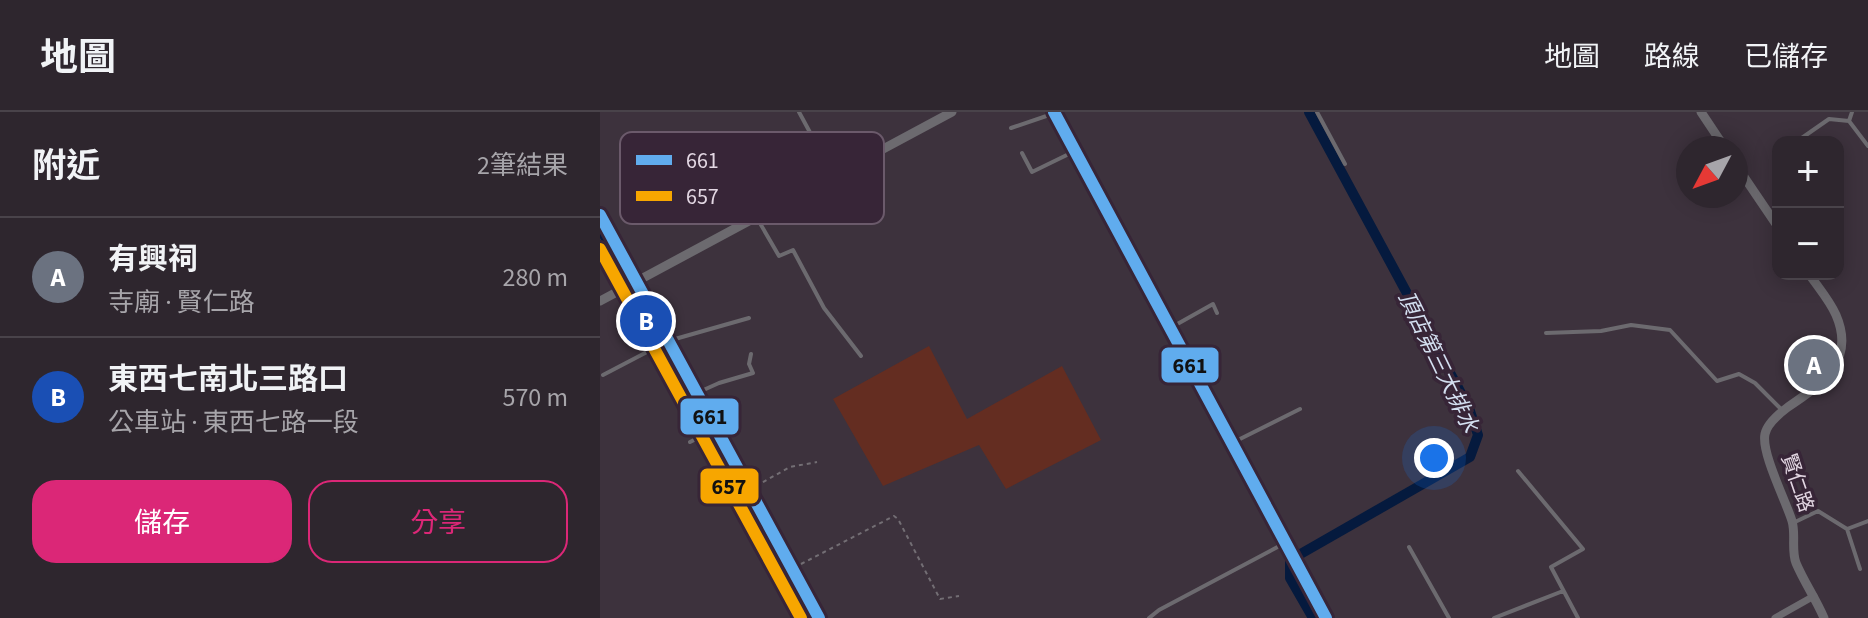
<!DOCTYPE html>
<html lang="zh-TW">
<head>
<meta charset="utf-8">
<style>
	body { margin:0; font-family:"Source Sans 3","Noto Sans TC",sans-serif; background:#362e36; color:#f1f3f6 }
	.controls { position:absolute; right:24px; top:24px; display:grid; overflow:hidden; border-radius:16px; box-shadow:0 4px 20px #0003 }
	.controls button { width:72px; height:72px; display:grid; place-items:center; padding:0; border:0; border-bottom:2px solid #49434a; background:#2e262e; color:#f1f3f6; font:40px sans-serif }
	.compass { position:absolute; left:1076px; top:24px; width:72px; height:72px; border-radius:50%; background:#2e262e; box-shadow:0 4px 20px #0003; rotate:229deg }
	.you { position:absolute; left:834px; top:346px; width:28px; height:28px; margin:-20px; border:6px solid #fff; border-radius:50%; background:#1a73e8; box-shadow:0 0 0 12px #1a73e833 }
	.badge { display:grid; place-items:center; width:52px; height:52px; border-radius:50%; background:#db2777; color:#fff; font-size:26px; font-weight:700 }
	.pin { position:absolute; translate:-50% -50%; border:4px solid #fff; box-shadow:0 2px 8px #0006 }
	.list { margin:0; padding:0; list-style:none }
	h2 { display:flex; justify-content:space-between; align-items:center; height:104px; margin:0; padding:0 32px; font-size:34px }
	h2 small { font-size:26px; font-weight:400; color:#a7a5aa }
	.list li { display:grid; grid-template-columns:52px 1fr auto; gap:24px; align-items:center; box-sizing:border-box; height:120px; padding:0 32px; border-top:2px solid #49434a }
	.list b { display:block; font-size:30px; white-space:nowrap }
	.list p { margin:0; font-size:26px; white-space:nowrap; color:#a7a5aa }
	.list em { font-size:26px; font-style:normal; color:#a7a5aa }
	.actions { display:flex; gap:16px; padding:24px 32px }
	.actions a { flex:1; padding:18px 0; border:2px solid #db2777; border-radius:24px; text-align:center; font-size:28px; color:#db2777 }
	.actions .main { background:#db2777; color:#fff }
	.map { position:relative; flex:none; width:1268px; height:506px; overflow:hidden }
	header { display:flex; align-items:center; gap:48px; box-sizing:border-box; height:112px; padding:0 40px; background:#2e262e; border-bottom:2px solid #49434a }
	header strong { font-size:38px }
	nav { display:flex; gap:44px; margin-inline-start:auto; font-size:28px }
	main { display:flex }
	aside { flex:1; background:#2e262e }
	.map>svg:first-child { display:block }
	.green { fill:#642d21 }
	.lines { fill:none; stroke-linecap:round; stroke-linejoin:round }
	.stream { stroke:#051a3e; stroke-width:3 }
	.canal { stroke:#051a3e; stroke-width:10 }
	.path { stroke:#736e74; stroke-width:2; stroke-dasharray:4 4; stroke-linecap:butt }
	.service { stroke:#6c6a6f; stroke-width:4 }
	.minor { stroke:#6c6a6f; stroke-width:7 }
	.tertiary { stroke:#6c6a6f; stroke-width:9 }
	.bus-1-casing { stroke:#372537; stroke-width:18 }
	.bus-2-casing { stroke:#372537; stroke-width:18 }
	.bus-1 { stroke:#60acee; stroke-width:12 }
	.bus-2 { stroke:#f7a600; stroke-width:12 }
	.labels { text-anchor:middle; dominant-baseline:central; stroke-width:7; stroke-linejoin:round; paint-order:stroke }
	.street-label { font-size:20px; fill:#e3d7e3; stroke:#372537 }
	.water-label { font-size:22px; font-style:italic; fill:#d3dff0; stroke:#372537 }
	.key { fill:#372537; stroke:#6b5a6b; stroke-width:2 }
	.key-label { font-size:22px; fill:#e3d7e3 }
	.line-badge { stroke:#372537; stroke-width:3 }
	.pale-badge-label { font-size:22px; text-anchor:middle; font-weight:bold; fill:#111 }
</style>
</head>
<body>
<header>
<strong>地圖</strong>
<nav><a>地圖</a><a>路線</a><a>已儲存</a></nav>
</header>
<main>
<aside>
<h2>附近<small>2筆結果</small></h2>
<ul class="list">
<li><span class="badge" style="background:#6b7280">A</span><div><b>有興祠</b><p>寺廟 · 賢仁路</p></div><em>280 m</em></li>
<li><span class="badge" style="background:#1a4fb4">B</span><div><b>東西七南北三路口</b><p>公車站 · 東西七路一段</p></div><em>570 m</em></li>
</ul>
<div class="actions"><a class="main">儲存</a><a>分享</a></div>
</aside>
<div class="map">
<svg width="1268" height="506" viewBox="0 0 1268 506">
	<rect width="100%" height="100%" fill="#3d323d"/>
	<!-- green -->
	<path class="green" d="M329,234l38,73 95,-53 39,74 -95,49 -27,-44 -96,41 -50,-87z"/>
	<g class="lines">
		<!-- stream -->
		<path class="stream" d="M0,123l91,165 114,218"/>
		<!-- canal -->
		<path class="canal" d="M709,0l160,296 9,27 -8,22 -180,103v18l23,40"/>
		<!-- path -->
		<path class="path" d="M156,374l34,-19 27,-5
			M201,452l93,-48 4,3 42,80 19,-3"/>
		<!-- service -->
		<path class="service" d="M199,0l34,63
			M717,0l28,52
			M1252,0l-3,9 19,25
			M411,16l44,-15
			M1196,30l33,-23 20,2
			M422,41l10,19 43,-21
			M157,106l22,38 14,-6 31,58 37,48
			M572,215l41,-23 4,9
			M946,221l55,-2 30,-6 39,5 47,51 22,-7 16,9 26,26
			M3,263l65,-34 81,-23
			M99,280l20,-9 34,-10 -4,-9 2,-10
			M90,330l24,-12
			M632,331l68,-34
			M918,359l65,78 -32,18 27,51
			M1195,410l23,-11 29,18 21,-8
			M1247,417l13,40
			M809,435l40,71
			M549,506l10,-8 126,-67
			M894,506l69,-27"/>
		<!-- minor -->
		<path class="minor" d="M454,0l272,506
			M1175,506l39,-22"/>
		<!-- tertiary -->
		<path class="tertiary" d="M1101,0l24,36
			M1136,53l42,62
			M0,103l219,403
			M1209,162c9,13 21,27 27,41 20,46 -14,69 -48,92 -8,6 -21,17 -23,27 -4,19 21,67 27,87 4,13 -1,29 4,42 8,19 20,36 28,55
			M0,189l352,-189"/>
		<!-- bus-1 casing -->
		<g class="bus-1-casing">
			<path id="bus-1" d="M454,0l272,506
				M0,103l219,403"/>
		</g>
		<!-- bus-2 casing -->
		<g class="bus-2-casing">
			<path id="bus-2" d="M0,137l201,369"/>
		</g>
		<!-- bus-1 -->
		<use href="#bus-1" class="bus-1"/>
		<!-- bus-2 -->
		<use href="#bus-2" class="bus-2"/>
	</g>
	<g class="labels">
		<!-- street labels -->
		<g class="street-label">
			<text transform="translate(1197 371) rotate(71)">賢仁路</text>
		</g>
		<!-- water labels -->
		<g class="water-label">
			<text transform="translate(838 250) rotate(64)">頂店第三大排水</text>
		</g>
	</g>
	<!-- legend -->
	<rect x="20" y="20" width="264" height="92" rx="12" class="key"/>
	<rect x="36" y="43" width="36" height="10" fill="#60acee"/>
	<rect x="36" y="79" width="36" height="10" fill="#f7a600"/>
	<g class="key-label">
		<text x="86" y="56">661</text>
		<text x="86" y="92">657</text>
	</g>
	<g class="line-badge">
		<rect x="560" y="234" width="60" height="38" rx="8" fill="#60acee"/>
		<rect x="79" y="285" width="61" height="39" rx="8" fill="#60acee"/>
		<rect x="99" y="355" width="61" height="38" rx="8" fill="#f7a600"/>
	</g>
	<g class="pale-badge-label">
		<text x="590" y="261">661</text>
		<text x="110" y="312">661</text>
		<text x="129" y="382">657</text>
	</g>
</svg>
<div class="controls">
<button>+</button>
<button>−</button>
</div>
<svg class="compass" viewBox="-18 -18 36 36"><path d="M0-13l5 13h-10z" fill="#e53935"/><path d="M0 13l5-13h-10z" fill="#a7a5aa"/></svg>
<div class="you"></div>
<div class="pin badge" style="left:1214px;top:253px;background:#6b7280">A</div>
<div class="pin badge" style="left:46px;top:209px;background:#1a4fb4">B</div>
</div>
</main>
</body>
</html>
